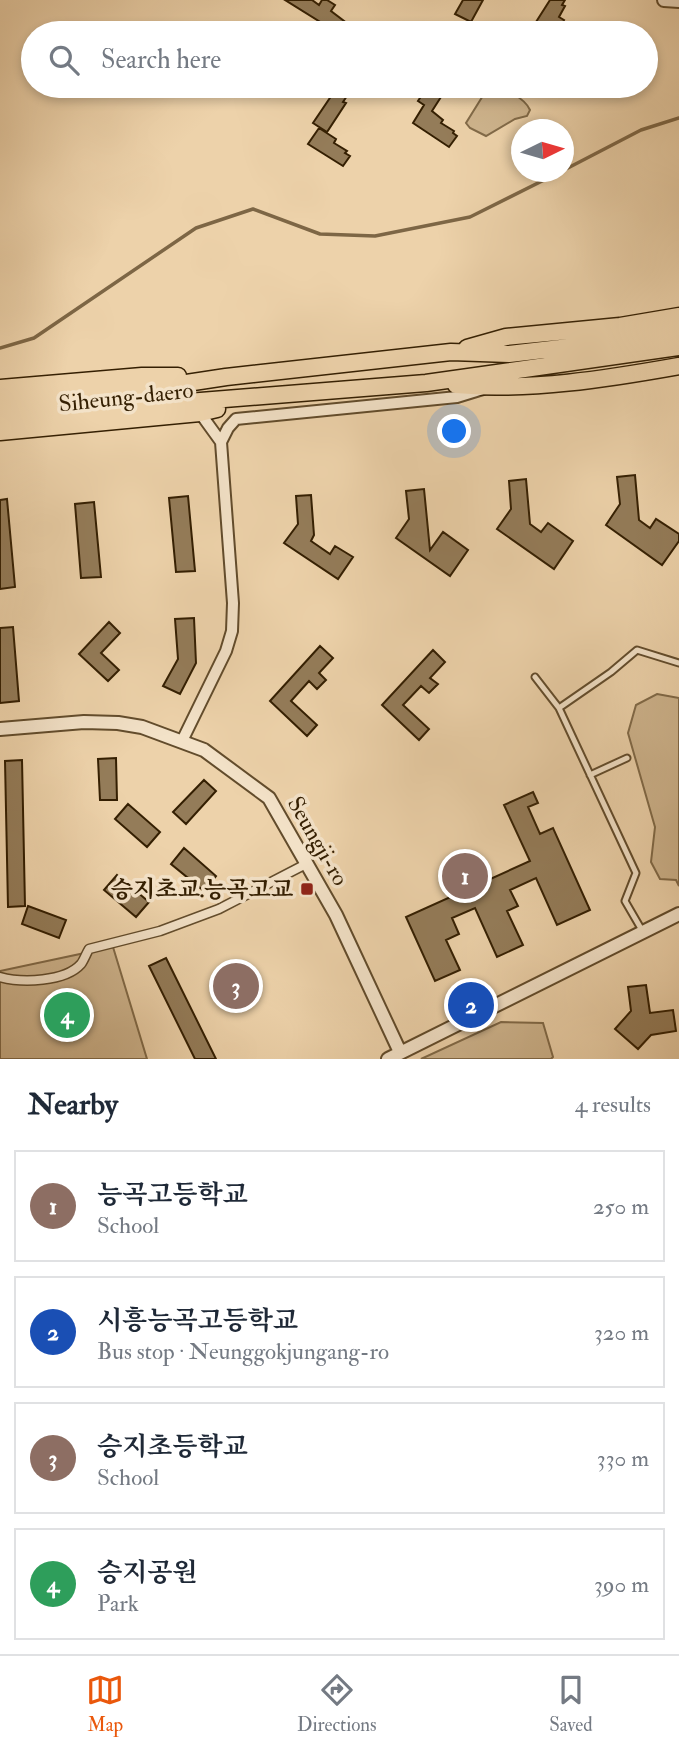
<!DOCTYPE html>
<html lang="en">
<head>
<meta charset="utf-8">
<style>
	body { margin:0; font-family:"IM FELL Double Pica","Noto Serif KR",serif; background:#f6f6f7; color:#1f2937 }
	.compass { position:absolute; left:511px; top:119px; width:63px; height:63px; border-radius:50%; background:#fff; box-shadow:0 4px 10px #0003; rotate:85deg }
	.you { position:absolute; left:455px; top:432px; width:24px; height:24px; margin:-18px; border:5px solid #fff; border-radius:50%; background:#1a73e8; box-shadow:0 0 0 10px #1a73e833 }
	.badge { display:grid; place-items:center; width:46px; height:46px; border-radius:50%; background:#ea580c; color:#fff; font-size:23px; font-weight:700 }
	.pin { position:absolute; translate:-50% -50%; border:4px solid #fff; box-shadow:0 2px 7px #0006 }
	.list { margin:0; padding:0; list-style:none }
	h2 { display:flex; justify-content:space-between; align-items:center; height:91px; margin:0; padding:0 28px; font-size:30px }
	h2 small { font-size:23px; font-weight:400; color:#747a83 }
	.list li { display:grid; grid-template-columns:46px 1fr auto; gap:21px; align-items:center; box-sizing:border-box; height:112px; margin:0 14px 14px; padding:0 14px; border:2px solid #e0e1e3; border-radius:0px }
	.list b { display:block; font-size:26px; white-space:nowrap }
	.list p { margin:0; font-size:23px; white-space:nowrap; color:#747a83 }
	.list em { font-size:23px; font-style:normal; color:#747a83 }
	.icon { flex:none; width:38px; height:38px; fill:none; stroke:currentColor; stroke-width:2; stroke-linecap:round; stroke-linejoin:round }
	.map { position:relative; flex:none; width:679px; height:1059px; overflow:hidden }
	.search { position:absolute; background:#fff; box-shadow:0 4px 10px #0003; left:21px; right:21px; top:21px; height:77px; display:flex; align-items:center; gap:18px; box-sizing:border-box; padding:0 24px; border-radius:38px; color:#747a83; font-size:26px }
	.sheet { height:595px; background:#fff }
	nav { display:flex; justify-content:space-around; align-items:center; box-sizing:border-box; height:98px; border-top:2px solid #e0e1e3; background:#fff; font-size:19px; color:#747a83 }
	nav a { display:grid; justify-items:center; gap:4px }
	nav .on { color:#ea580c }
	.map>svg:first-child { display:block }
	.green { fill:#ceb48d; stroke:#816a48; stroke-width:2 }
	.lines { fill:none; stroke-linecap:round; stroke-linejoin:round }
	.stream { stroke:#7d6645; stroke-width:3.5 }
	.building { fill:#947c59; stroke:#341f02; stroke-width:2 }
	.service-casing { stroke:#624c2c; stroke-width:9 }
	.pedestrian-casing { stroke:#624c2c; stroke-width:11 }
	.minor-casing { stroke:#624c2c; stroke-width:14 }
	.tertiary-casing { stroke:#624c2c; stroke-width:16 }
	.primary-casing { stroke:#341f02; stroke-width:19 }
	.service { stroke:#f3e2c8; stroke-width:5 }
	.pedestrian { stroke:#f3e2c8; stroke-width:8 }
	.minor { stroke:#f3e2c8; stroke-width:10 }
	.tertiary { stroke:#f3e2c8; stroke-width:12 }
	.primary { stroke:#edd2aa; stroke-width:16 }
	.poi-dot { fill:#8f2418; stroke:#f3e2c8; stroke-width:2.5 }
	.labels { text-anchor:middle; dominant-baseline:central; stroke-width:7; stroke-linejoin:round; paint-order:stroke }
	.street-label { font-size:23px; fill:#341f02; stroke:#f3e2c8 }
	.poi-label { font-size:23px; font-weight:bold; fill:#341f02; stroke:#f3e2c8; text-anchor:end }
</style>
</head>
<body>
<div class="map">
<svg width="679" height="1059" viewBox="0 0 679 1059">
	<rect width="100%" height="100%" fill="#edd2aa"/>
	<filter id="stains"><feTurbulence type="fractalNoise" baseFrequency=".00286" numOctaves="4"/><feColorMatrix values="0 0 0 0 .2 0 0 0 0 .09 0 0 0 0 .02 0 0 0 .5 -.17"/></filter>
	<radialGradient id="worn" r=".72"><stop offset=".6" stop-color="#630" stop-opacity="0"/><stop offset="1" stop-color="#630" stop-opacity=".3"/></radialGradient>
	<!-- green -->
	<path class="green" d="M489,86c13,0 36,12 41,24l-3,6 -12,3 -29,17 -16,-8 -4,-5z
		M657,694l22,4v188l-3,-6 -16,-1 -9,-17 4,-35 -27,-94 8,-28z
		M113,947l34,112h-147v-88z
		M501,1022l42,1 10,34 -2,2h-130z"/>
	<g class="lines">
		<!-- stream -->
		<path class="stream" d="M564,170l77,-40 38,-12
			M0,348l34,-10 162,-110 57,-19 67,25 55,2 95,-19 90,-45"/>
	</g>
	<!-- building -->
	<path class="building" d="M285,0h27l7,5 3,-5h5l8,5 -4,6 17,13 -6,9h-4z
		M463,0h20l-12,22 -16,-8z
		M550,0h15l-3,5 3,1 -6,11 5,3 -7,11 -6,-3 -3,5h-19z
		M338,86h12l-5,8 2,2 -4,6 3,1 -19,29 -14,-9z
		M428,86h20l-16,25 11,9 -2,3 13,8 -1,2 4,3 -8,11 -36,-24 11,-18 -6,-4z
		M319,128l17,11 -2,4 13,8 -2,2 5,3 -7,10 -35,-22z
		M635,475l4,45 11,8 6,-9 23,15v7l-17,24 -56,-40 14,-21 -3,-27z
		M526,479l4,45 11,8 7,-9 25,18 -19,28 -57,-40 14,-20 -2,-28z
		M424,489l6,61 13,-18 25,18 -18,26 -54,-38 13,-19 -3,-28z
		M311,495l3,40 -3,6 19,13 5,-8 18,11 -15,22 -54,-36 14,-19 -2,-28z
		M188,496l7,75 -19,1 -7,-74z
		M7,499l8,88 -15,2v-89z
		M94,502l7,75 -20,1 -6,-74z
		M194,618l2,45 -16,31 -17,-8 15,-27 -3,-40z
		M109,622l11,11 -19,20 18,17 -11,11 -29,-27z
		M13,627l6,74 -19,2v-75z
		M320,646l13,12 -14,15 7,7 -9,9 -8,-8 -18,20 26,24 -10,11 -37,-35z
		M433,650l12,12 -15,16 8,6 -9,9 -8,-7 -18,19 26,24 -10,11 -37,-35z
		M116,758l1,42h-17l-2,-41z
		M22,760l3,146 -17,1 -3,-146z
		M204,780l12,11 -30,33 -13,-12z
		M533,792l5,11 -10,4 12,27 13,-6 37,82 -33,15 -21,-47 -26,12 8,16 -11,5 16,34 -26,12 -22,-49 -23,10 7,16 -13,6 14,30 -25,11 -29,-64 124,-56 -26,-56z
		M128,804l32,28 -13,15 -32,-28z
		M184,848l32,28 -12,15 -33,-27z
		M117,875l32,27 -13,15 -32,-27z
		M28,906l38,14 -7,18 -37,-14z
		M166,958l50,101h-21l-46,-93z
		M646,985l4,28 23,-3 3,21 -25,4 -13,14 -23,-20 16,-18 -3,-24z"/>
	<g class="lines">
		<!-- service casing -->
		<g class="service-casing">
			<path id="service" d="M535,677l24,31 77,165 -11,28 18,31
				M559,708l52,-36 26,-22 42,13
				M590,775l37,-17"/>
		</g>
		<!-- pedestrian casing -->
		<g class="pedestrian-casing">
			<path id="pedestrian" d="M0,977c22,6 65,5 81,-13 3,-4 5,-10 8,-15l71,-18 59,-22 89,-46"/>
		</g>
		<!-- minor casing -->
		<g class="minor-casing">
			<path id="minor" d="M200,413l21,29 7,-14 8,-9 221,-22 26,-8
				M182,741l44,-90 6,-20 1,-28 -12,-161"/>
		</g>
		<!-- tertiary casing -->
		<g class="tertiary-casing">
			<path id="tertiary" d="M664,0l15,1
				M0,729l84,-7 34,1 24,4 62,23 65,48 67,117 64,137
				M388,1059l291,-145"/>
		</g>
		<!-- primary casing -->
		<g class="primary-casing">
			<path id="primary" d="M467,348l39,-11 114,-11 59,-10
				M456,385c75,6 150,-6 223,-19
				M0,388l142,-12h36
				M0,403l134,-12 92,-14 225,-25 58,2 129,-15 41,-8
				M0,417l426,-34 253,-36
				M0,432l200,-19 17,-4"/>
		</g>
		<!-- service -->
		<use href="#service" class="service"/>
		<!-- pedestrian -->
		<use href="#pedestrian" class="pedestrian"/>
		<!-- minor -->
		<use href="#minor" class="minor"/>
		<!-- tertiary -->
		<use href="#tertiary" class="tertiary"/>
		<!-- primary -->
		<use href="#primary" class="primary"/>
	</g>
	<!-- markers -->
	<rect class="poi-dot" x="300" y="882" width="14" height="14" rx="3.5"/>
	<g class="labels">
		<!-- street labels -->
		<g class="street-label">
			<text transform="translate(126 397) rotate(-6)">Siheung-daero</text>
			<text transform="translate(318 841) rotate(60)">Seungji-ro</text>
		</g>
		<!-- poi labels -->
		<g class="poi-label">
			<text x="293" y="889">승지초교.능곡고교</text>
		</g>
	</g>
	<rect width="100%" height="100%" filter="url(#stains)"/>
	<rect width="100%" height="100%" fill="url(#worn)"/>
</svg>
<svg class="compass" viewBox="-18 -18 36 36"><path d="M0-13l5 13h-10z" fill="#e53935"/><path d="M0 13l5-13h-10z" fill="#747a83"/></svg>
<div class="you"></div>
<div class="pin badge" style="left:465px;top:876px;background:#8d6e63">1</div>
<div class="pin badge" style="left:471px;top:1005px;background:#1a4fb4">2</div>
<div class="pin badge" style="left:236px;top:986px;background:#8d6e63">3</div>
<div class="pin badge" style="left:67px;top:1015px;background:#2e9e5b">4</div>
<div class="search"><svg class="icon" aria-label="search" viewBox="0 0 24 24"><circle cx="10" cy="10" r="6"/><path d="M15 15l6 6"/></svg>Search here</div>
</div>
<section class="sheet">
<h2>Nearby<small>4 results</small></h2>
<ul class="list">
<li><span class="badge" style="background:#8d6e63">1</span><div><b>능곡고등학교</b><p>School</p></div><em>250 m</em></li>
<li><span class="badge" style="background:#1a4fb4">2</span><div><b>시흥능곡고등학교</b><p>Bus stop · Neunggokjungang-ro</p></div><em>320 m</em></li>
<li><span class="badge" style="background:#8d6e63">3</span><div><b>승지초등학교</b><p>School</p></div><em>330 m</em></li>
<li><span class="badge" style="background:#2e9e5b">4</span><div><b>승지공원</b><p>Park</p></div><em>390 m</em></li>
</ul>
</section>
<nav>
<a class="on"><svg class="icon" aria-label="map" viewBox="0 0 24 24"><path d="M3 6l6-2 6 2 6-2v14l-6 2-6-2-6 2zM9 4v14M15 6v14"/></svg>Map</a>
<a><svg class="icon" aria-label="directions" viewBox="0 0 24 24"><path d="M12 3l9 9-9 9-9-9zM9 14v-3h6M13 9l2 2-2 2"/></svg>Directions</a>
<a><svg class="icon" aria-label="saved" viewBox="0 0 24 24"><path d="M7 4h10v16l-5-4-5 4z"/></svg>Saved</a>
</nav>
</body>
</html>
